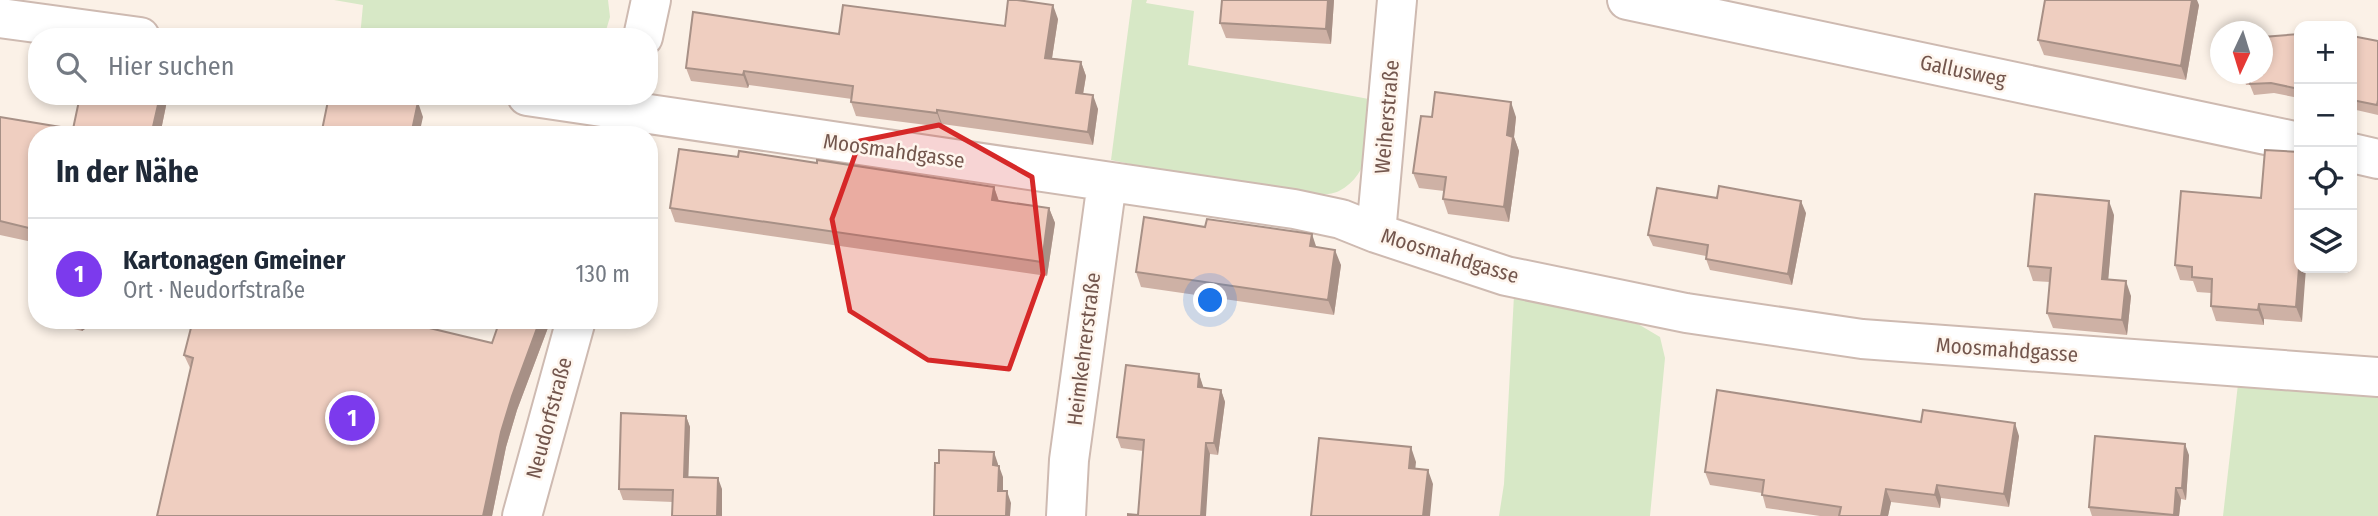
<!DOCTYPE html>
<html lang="de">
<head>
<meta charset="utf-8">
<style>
	body { margin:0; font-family:"Fira Sans Condensed",sans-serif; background:#f6f6f7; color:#1f2937 }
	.controls { position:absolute; right:21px; top:21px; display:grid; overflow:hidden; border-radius:14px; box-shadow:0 4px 10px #0003 }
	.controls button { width:63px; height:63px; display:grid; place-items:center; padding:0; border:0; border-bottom:2px solid #e0e1e3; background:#fff; color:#1f2937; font:35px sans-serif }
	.compass { position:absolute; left:2210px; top:21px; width:63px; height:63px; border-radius:50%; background:#fff; box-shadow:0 4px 10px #0003; rotate:184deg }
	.you { position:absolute; left:1211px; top:301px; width:24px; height:24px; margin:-18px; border:5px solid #fff; border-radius:50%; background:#1a73e8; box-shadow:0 0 0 10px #1a73e833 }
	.badge { display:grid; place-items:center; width:46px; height:46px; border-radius:50%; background:#7c3aed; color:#fff; font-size:23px; font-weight:700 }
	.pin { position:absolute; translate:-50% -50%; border:4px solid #fff; box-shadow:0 2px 7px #0006 }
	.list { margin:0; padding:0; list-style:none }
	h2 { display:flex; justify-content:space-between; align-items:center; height:91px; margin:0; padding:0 28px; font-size:30px }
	h2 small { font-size:23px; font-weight:400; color:#747a83 }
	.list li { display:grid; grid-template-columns:46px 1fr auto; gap:21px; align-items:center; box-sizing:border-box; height:112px; padding:0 28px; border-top:2px solid #e0e1e3 }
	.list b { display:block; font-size:26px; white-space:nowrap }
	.list p { margin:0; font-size:23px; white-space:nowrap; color:#747a83 }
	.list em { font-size:23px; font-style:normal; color:#747a83 }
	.icon { flex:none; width:38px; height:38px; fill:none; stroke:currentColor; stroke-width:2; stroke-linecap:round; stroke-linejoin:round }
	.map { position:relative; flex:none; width:2378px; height:516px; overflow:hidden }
	.search { position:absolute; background:#fff; box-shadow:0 4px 10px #0003; left:28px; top:28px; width:630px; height:77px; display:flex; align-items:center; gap:18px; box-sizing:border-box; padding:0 24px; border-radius:28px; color:#747a83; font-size:26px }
	.panel { position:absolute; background:#fff; box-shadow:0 4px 10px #0003; left:28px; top:126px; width:630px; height:203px; border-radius:28px }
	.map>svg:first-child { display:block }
	.green { fill:#d7e8c6 }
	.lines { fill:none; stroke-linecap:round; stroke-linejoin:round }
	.minor-casing { stroke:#cebab1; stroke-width:42 }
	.minor { stroke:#fff; stroke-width:38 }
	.wall { fill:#ceb1a5 }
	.shaded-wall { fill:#a79086 }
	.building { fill:#efcec0; stroke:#a79086; stroke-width:2 }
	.marked { fill:#d62828; fill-opacity:0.2; stroke:#d62828; stroke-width:5; stroke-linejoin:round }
	.labels { text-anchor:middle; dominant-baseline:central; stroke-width:5; stroke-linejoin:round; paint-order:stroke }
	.street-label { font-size:21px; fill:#73564d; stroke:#fef5ed }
</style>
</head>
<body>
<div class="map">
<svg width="2378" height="516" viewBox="0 0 2378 516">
	<rect width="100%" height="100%" fill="#fbf1e7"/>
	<!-- green -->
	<path class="green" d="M334,0h274l2,17 -6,20h-244l3,-32z
		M1132,0h15l-1,3 48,8 -6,54 186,35c-1,32 -3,75 -35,91 -33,16 -186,-23 -228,-31z
		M1514,295l124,29 22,13 5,21 -15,158h-151l5,-32z
		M2238,384l140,12v120h-155z"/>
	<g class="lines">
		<!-- minor casing -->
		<g class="minor-casing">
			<path id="minor" d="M1627,0l672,142
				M0,18l140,19
				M643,37l8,-37
				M527,96l767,113 47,10 35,14 130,43 180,37 176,26 516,38
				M2352,153l26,6
				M1376,233l21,-233
				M522,516l54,-196
				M1066,516l3,-56 38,-278"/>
		</g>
		<!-- minor -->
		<use href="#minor" class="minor"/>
	</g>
	<!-- wall -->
	<path class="wall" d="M1334,0l-3,44 -105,-6 -6,-15z
		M2199,5l-13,75 -142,-25 -6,-15z
		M1058,19l-6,39 29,4 5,14 -3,18 15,15 -5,36 -151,-21v3l-86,-11 -5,-14 1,-3 -103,-14 -1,3 -57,-7 -5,-13 153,-34 166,-8z
		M2299,34v64l-25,-5 -20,2 -4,-10h-4l-3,-11z
		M2352,36l26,5v74l-26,-6z
		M80,96h88l-8,39h-123v108l-37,-8v-118l73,12z
		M1432,117h84l-2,20 5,14 -10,71 -61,-8 -5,-15 1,-8 -25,-3 -6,-15z
		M738,157l256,30 5,14 50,7 6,15 -8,53 -372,-54 -5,-14z
		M1717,198l89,15 -14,72 -82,-15 -4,-11v-3l-53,-10 -5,-11z
		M2261,198l41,124 -38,-3v6l-48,-4 -5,-15v-13l-14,-1 -4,-11 -13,-1 -5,-15z
		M2114,215l-6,64 23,17 -4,39 -74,-7 -6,-15 3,-31 -17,-1 -5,-15z
		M1317,247l24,18 -7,50 -193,-28 -5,-15z
		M37,289v28l-4,-11z
		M38,320h60l-16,11z
		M500,320h48l1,5 -32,85 -11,37 -14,69h-335l34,-146 -7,-15 308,-12z
		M1199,374l4,14 18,2 4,12 -7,53 -8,-1 -72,61 5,-64 -22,-3 -4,-11z
		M686,416l4,11 -2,50 34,12v27h-50l1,-14 -50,-2 -4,-11z
		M2019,436l-10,71 -68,-9 -1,10 -49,-6 -3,14h-68l-54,-8 -4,-15 -52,-8 -5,-13z
		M2189,455l-3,45 -5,-1 -2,17h-87l-3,-9z"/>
	<!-- shaded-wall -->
	<path class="shaded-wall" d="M1328,0h6l-3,44 -5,-15z
		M2192,0h5l2,5 -13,75 -5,-14z
		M1053,5l5,14 -8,52 -5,-13z
		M1081,62l5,14 -5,30 -5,-13z
		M744,71l5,14 -1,3 -5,-13z
		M1093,95l5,14 -5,36 -5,-13z
		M160,96h8l-8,39h-7l-1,-4z
		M418,102l5,15 -4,18h-8z
		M1511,102l5,15 -2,20 5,14 -10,71 -5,-15 3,-72z
		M937,110l5,14v3l-5,-14z
		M994,187l5,15 -7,-2z
		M1801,201l5,12 -14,72 -4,-11z
		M2109,201l5,14 -7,78 -5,-14z
		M1049,208l6,15 -8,53 -5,-14z
		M1312,234l5,15 -7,-3z
		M1335,250l6,15 -7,50 -6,-15z
		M2299,268h7l-4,54 -6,-15z
		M2126,281l5,15 -4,39 -5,-15z
		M2259,304l5,15v6l-6,-15z
		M78,320h20l-16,11z
		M540,320h8l1,5 -32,85 -11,37 -14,69h-9l18,-84 11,-36z
		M1199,374l4,12 -1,13 -4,-12z
		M1221,390l4,12 -7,53 -4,-12z
		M686,416l4,11 -2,61 -4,-11z
		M2015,423l4,13 -10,71 -5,-13z
		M1206,443l4,11 -4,62h-5z
		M2185,444l4,11 -3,45 -4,-12z
		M1411,447l5,15 -2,20 -5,-14z
		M994,452l4,12v13l-5,-12z
		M999,466l4,11v25l-5,-11z
		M1428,470l5,14 -3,32h-7z
		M718,478l4,11v27h-5z
		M1937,485l4,13 -1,10 -5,-13z
		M2176,488l5,11 -2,17h-5v-1z
		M1886,489l5,13 -3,14h-7z
		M1007,491l4,12 -1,13h-4z"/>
	<!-- building -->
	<path class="building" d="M1008,0h9l36,5 -8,53 36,4 -5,31 17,2 -5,37 -151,-22v3l-86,-11 2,-16 -109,-15 -1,4 -57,-7 7,-56 146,22 4,-29 162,21z
		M1222,0h106l-2,29 -106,-6z
		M2045,0h147l-11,66 -143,-26z
		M2299,34v55l-28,-6 -21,1 -1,-10 -6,1v-1h20v-37z
		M2352,36l26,5v59l-1,5 -25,-5z
		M1435,92l76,10 -4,33 6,2 -9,70 -61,-8 3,-22 -33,-4 8,-57 11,1z
		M80,96h80l-8,35 4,4h-119v95l-37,-9v-104l73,12z
		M329,96h61l28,6 -7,33h-90z
		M679,149l59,8 1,-6 78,12v-3l177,27 -2,13 57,8 -7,54 -372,-54z
		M2265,150l34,2v116l-3,39 -37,-3 -1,6 -47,-4 1,-27 -20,-2v-10l-17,-2 6,-74 80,7z
		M1719,186l82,15 -13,73 -82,-15 2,-14 -60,-10 9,-47 60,10z
		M2035,194l74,7 -7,78 24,2 -4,39 -75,-7 4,-45 -23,-2z
		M1144,217l61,10 2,-8 105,15 -2,12 25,4 -7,50 -192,-28z
		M37,289v18l-4,-1z
		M193,320h203l96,23 8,-23h40l-28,76 -11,36 -18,84h-326l36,-158 -9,-3z
		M1126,365l73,9 -1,13 23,3 -7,53h-8l-5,73h-73v-2l10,1 6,-75 -27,-3z
		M1717,390l204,32 2,-12 92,13 -11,71 -67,-9 -2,10 -49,-6 -5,27h-42l2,-9 -79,-12 2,-15 -59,-8z
		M621,413l65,3 -2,61 34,1 -1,38h-45l1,-26 -54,-1z
		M2095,436l90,8 -3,44h-6l-2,27 -85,-8z
		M1319,438l92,9 -2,21 19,2 -5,46h-112z
		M939,450l55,2 -1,13 6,1 -1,25h9l-1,25h-72l1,-53h4z"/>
	<!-- marked area -->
	<path class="marked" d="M939,125l93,52 11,97 -34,95 -81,-9 -78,-49 -18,-92 28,-78z"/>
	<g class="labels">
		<!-- street labels -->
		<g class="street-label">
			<text transform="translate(1963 71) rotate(12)">Gallusweg</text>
			<text transform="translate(1387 117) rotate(-85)">Weiherstraße</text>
			<text transform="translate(894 151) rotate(8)">Moosmahdgasse</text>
			<text transform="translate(1450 256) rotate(17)">Moosmahdgasse</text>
			<text transform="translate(1084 349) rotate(-83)">Heimkehrerstraße</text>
			<text transform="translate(2007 350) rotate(4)">Moosmahdgasse</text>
			<text transform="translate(549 418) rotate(-75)">Neudorfstraße</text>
		</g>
	</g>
</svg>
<div class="controls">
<button>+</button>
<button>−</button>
<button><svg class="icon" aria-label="locate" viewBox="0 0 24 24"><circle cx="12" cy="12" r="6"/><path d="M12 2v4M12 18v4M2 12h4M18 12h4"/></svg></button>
<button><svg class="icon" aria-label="layers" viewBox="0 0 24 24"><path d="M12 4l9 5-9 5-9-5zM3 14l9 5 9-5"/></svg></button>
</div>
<svg class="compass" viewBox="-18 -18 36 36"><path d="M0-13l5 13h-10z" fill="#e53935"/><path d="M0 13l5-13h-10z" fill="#747a83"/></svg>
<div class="you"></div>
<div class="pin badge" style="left:352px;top:418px">1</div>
<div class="search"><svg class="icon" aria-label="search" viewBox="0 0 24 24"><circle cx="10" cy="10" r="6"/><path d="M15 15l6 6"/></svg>Hier suchen</div>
<section class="panel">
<h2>In der Nähe<small></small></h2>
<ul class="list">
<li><span class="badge">1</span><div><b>Kartonagen Gmeiner</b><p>Ort · Neudorfstraße</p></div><em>130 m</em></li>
</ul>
</section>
</div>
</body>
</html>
